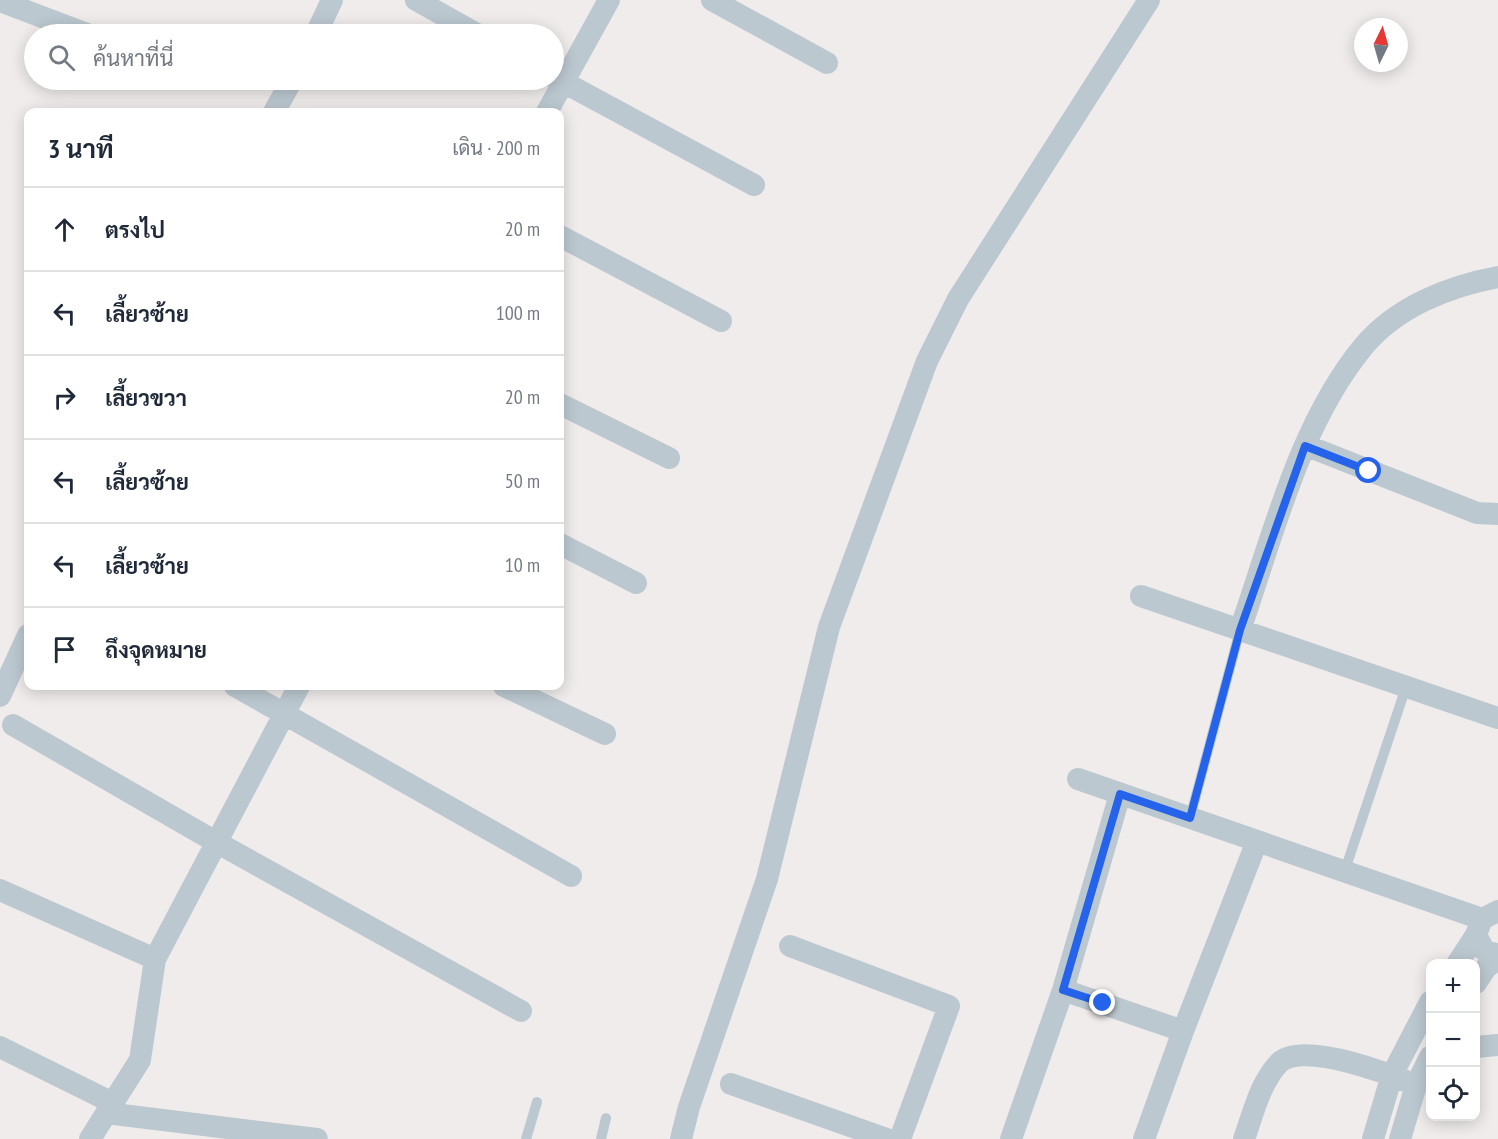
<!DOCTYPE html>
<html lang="th">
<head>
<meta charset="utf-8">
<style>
	body { margin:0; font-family:"PT Sans Narrow",Sarabun,sans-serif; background:#f2f2f3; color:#1f2937 }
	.controls { position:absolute; right:18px; bottom:18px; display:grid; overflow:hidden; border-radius:12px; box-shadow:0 3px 15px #0003 }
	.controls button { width:54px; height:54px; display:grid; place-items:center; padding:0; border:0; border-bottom:2px solid #e0e1e3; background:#fff; color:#1f2937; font:30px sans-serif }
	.compass { position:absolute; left:1354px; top:18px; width:54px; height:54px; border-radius:50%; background:#fff; box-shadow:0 3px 15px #0003; rotate:5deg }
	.stop { position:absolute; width:18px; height:18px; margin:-14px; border:4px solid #2563eb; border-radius:50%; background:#fff }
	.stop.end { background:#2563eb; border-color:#fff; box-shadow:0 2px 6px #0008 }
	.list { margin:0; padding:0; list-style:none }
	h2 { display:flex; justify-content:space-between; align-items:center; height:78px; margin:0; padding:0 24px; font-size:26px }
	h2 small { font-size:20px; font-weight:400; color:#747a83 }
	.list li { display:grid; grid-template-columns:39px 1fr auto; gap:18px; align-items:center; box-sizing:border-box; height:84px; padding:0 24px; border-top:2px solid #e0e1e3 }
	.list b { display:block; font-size:22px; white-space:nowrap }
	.list em { font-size:20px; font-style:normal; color:#747a83 }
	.icon { flex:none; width:33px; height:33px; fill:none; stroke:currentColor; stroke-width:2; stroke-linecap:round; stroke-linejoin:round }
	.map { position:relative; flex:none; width:1498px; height:1139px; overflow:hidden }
	.search { position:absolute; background:#fff; box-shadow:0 3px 15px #0003; left:24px; top:24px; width:540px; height:66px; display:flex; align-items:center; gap:15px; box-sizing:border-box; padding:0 21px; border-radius:33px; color:#747a83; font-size:22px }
	.panel { position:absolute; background:#fff; box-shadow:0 3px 15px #0003; left:24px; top:108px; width:540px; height:582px; border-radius:12px }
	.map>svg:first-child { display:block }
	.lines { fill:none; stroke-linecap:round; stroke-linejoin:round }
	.lane { stroke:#bcc8d0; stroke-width:10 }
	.street { stroke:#bcc8d0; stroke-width:22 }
	.route { stroke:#2563eb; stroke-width:8 }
</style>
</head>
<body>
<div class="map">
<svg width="1498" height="1139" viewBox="0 0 1498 1139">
	<rect width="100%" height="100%" fill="#f0ecec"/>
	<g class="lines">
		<!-- lane -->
		<path class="lane" d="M1190,818l50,-188
			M1345,870l61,-183
			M526,1139l11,-37
			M601,1139l5,-21"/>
		<!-- street -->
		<path class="street" d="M416,0l61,34
			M712,0l115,63
			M0,1l87,33
			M316,34l16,-34
			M554,77l200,108
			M274,112l18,-32
			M547,112l62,-112
			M560,236l161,85
			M560,404l109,54
			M1305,445l172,68 21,1
			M560,544l76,39
			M1141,596l357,122
			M1240,630c33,-94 59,-205 123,-283 33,-40 86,-61 135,-70
			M235,686l336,190
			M504,686l101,48
			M0,696l28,-61
			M13,725l203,117 305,169
			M1078,779l404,140
			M0,890l155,69
			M1498,911l-16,8 -6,16 8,15 14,5
			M790,946l159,60 -49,133
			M1457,964l19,-29
			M1476,983l10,-15 12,-10
			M1063,990l120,41 74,-190
			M0,1047l113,56
			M1476,1047l22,-2
			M731,1084l156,55
			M106,1113l211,26
			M90,1139l50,-79 15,-101 144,-273
			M681,1139l8,-32 78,-228 62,-252 98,-266 31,-62 191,-299
			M1011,1139l52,-149 57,-196
			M1144,1139l39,-108
			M1244,1139c9,-25 16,-56 35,-76 23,-23 110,11 137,22
			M1373,1139l19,-64 38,-73
			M1400,1139l16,-54 14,-28"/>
	</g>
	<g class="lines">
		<!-- route -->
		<path class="route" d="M1103,1003l-40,-13 57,-196 70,24 50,-188 65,-184 64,25"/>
	</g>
</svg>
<div class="controls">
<button>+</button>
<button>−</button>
<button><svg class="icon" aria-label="locate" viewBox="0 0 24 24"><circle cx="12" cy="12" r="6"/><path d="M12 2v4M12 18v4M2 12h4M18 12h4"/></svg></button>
</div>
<svg class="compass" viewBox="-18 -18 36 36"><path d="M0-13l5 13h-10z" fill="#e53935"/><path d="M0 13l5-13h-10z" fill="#747a83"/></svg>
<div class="stop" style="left:1369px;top:471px"></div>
<div class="stop end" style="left:1103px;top:1003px"></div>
<div class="search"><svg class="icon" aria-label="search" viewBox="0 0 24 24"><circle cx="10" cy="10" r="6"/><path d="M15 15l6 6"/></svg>ค้นหาที่นี่</div>
<section class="panel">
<h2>3 นาที<small>เดิน · 200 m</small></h2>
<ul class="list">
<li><svg class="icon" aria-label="ahead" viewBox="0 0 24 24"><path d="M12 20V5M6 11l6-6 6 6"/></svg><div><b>ตรงไป</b></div><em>20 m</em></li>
<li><svg class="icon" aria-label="left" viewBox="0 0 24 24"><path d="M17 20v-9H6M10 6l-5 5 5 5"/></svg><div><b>เลี้ยวซ้าย</b></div><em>100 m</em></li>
<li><svg class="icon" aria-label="right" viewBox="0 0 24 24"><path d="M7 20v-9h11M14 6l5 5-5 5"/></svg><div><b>เลี้ยวขวา</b></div><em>20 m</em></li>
<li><svg class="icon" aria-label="left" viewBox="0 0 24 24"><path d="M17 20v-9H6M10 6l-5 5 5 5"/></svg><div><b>เลี้ยวซ้าย</b></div><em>50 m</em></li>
<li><svg class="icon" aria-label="left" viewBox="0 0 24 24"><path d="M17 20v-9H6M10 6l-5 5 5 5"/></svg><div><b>เลี้ยวซ้าย</b></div><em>10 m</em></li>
<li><svg class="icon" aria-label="arrive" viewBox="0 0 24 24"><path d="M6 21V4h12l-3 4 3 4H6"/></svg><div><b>ถึงจุดหมาย</b></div></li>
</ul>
</section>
</div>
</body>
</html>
